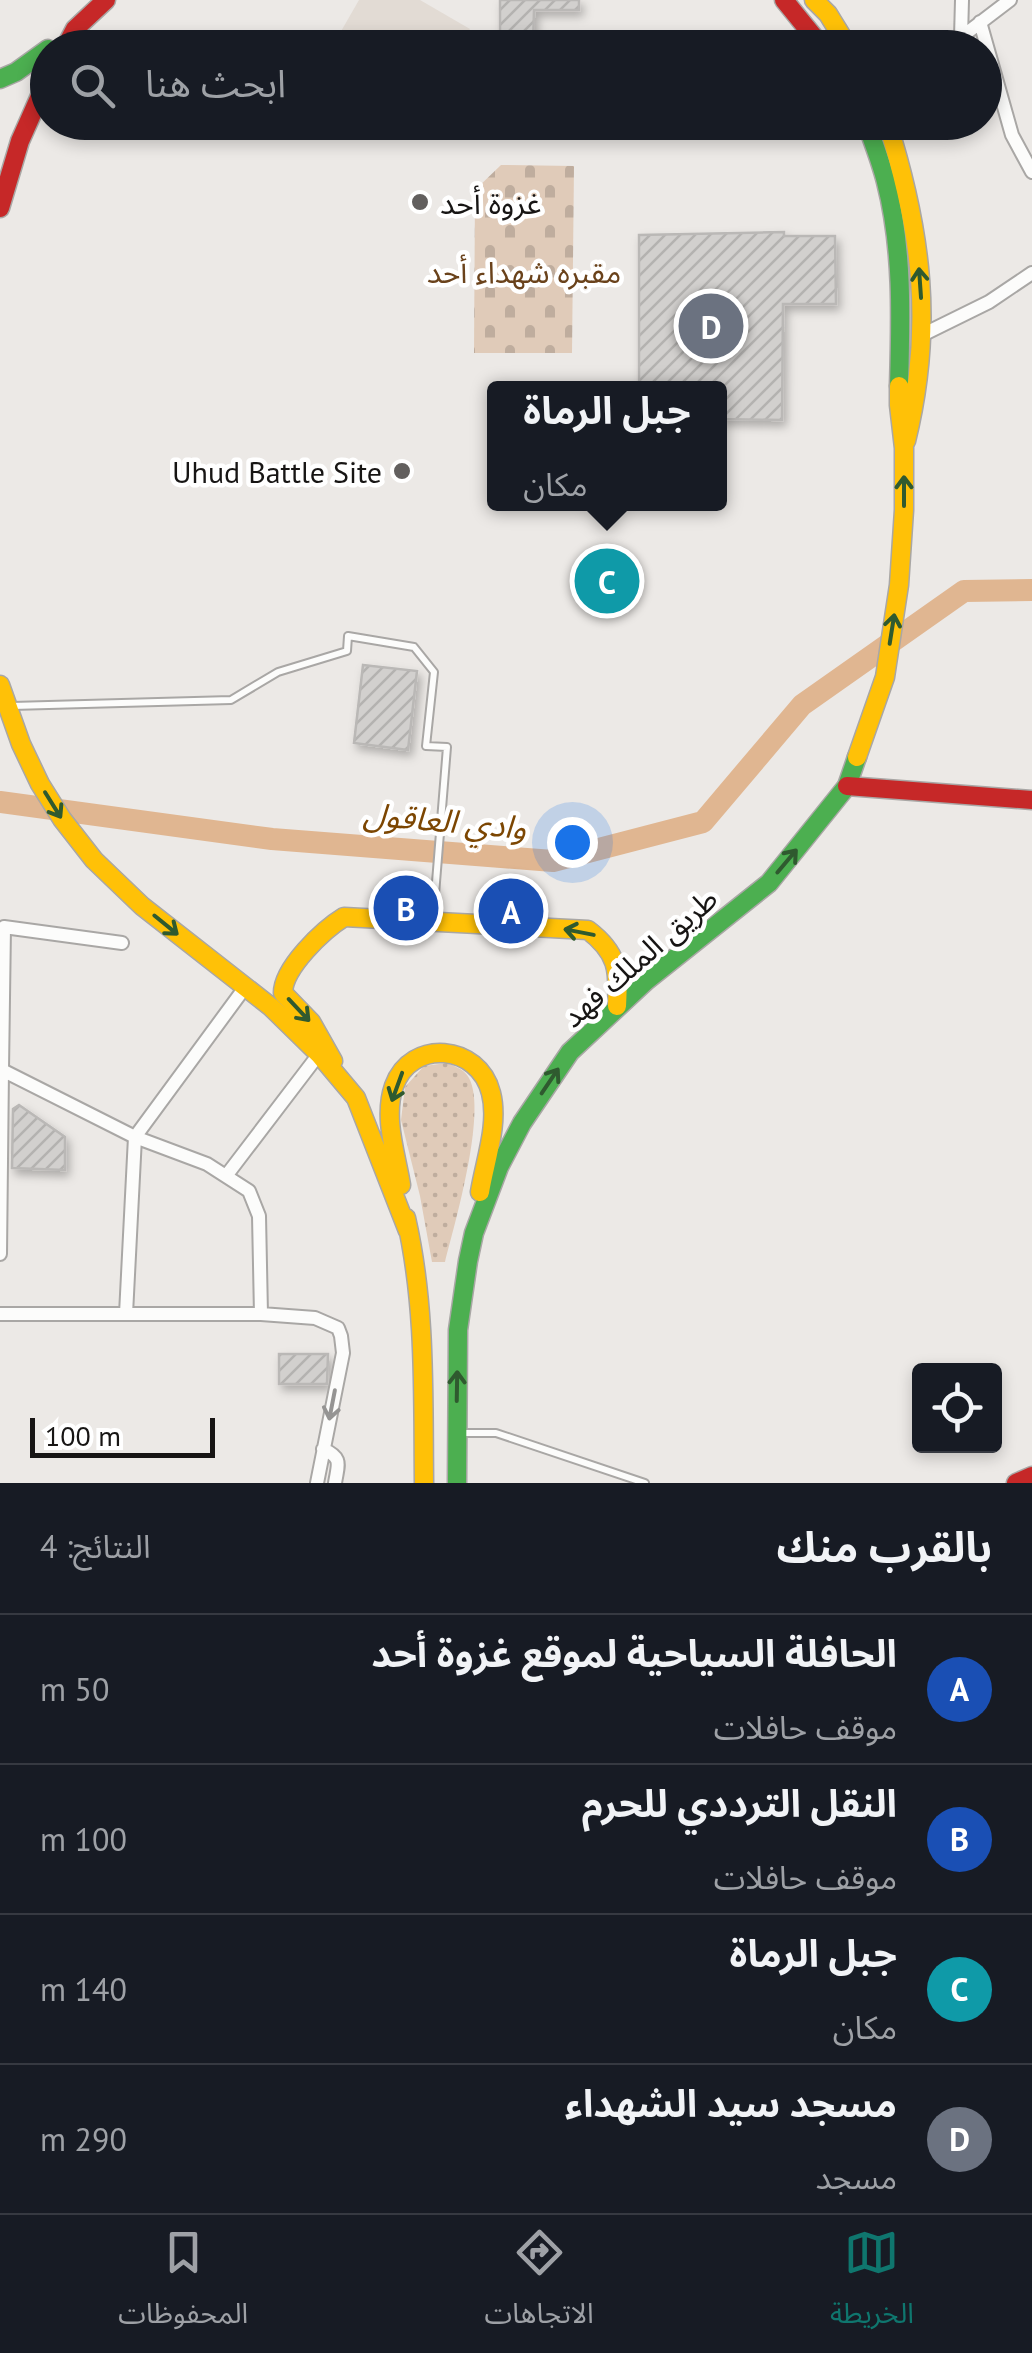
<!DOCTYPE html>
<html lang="ar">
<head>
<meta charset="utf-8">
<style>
	body { margin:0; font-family:"PT Sans","Noto Sans Arabic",sans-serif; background:#242831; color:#f1f3f6; direction:rtl }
	.controls { position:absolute; right:30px; bottom:30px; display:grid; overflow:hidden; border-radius:10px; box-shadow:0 5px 15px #0003 }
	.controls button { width:90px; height:90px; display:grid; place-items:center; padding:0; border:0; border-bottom:2px solid #363941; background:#171b24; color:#f1f3f6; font:50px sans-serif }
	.scale { position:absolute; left:30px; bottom:25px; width:185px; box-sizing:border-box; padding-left:10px; border:5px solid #171514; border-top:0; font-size:28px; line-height:35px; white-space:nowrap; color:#171514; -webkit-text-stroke:8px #fff; paint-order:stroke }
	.you { position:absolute; left:572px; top:842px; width:35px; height:35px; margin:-25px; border:8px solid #fff; border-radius:50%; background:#1a73e8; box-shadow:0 0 0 15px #1a73e833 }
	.badge { display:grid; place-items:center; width:65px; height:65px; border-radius:50%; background:#0f766e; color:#fff; font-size:32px; font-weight:700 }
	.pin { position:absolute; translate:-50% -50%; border:5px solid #fff; box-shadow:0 2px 10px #0006 }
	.popup { position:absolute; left:487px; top:381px; width:240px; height:130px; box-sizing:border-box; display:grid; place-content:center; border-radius:10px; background:#171b24; filter:drop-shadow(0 2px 8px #0005); font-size:32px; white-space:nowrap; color:#9ea1a6 }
	.popup b { font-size:38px; color:#f1f3f6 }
	.popup::after { content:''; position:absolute; left:50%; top:100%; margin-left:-20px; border:20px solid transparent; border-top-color:#171b24 }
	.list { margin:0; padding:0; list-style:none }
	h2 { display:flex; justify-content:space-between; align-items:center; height:130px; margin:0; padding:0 40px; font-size:42px }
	h2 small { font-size:32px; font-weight:400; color:#9ea1a6 }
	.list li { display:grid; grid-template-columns:65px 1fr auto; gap:30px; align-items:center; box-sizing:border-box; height:150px; padding:0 40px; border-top:2px solid #363941 }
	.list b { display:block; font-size:38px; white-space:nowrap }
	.list p { margin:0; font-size:32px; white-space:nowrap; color:#9ea1a6 }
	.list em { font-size:32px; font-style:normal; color:#9ea1a6 }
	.icon { flex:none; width:55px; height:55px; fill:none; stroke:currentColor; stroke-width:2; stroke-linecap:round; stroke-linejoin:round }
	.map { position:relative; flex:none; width:1032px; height:1483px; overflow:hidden; direction:ltr }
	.search { position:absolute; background:#171b24; box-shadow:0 5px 15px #0003; left:30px; right:30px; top:30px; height:110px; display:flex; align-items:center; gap:25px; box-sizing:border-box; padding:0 35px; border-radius:55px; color:#9ea1a6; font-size:38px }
	.sheet { height:730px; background:#171b24 }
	nav { display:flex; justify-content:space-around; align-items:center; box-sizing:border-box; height:140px; border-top:2px solid #363941; background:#171b24; font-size:28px; color:#9ea1a6 }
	nav a { display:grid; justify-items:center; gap:5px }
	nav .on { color:#0f766e }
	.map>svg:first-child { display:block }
	.built { fill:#e2dbd4 }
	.grass { fill:url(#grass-dots) }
	.cemetery { fill:url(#cemetery-stones) }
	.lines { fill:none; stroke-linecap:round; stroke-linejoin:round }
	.river { stroke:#e0b691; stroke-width:22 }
	.building { fill:url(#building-hatch); stroke:#bab8b6; stroke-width:2.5; filter:url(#shadow) }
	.lane-casing { stroke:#a9a7a5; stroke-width:10 }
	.street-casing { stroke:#a9a7a5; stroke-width:16 }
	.fast-casing { stroke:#a9a7a5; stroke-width:21 }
	.slow-casing { stroke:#a9a7a5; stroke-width:21 }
	.jam-casing { stroke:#a9a7a5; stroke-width:21 }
	.lane { stroke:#fcfcfb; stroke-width:6 }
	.street { stroke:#fcfcfb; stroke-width:12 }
	.fast { stroke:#4caf50; stroke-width:18 }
	.slow { stroke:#ffc107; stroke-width:18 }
	.jam { stroke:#c62828; stroke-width:18 }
	.oneway { stroke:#2f5a2f }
	.oneway2 { stroke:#959493 }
	.poi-dot { fill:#625f5e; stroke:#fff; stroke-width:4 }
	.labels { text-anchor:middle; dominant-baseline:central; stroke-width:9; stroke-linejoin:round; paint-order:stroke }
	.poi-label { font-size:30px; fill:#171514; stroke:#fff; text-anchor:start }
	.park-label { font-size:30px; fill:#6a421b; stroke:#fff }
	.street-label { font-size:30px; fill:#171514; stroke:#fff }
	.water-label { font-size:32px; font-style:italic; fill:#7c4602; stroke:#fff }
</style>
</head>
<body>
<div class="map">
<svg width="1032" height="1483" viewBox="0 0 1032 1483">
	<defs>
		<pattern id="grass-dots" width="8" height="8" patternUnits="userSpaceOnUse" patternTransform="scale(2.5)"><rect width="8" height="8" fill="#e0cbb9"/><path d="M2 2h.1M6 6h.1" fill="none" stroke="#bfad9e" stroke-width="1.8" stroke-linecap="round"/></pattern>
		<pattern id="cemetery-stones" width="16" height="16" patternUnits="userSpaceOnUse" patternTransform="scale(2.5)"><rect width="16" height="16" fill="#e0cbb9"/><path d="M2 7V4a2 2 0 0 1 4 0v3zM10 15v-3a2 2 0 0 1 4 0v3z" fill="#bfad9e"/></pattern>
		<pattern id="building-hatch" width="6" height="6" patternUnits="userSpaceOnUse" patternTransform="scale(2.5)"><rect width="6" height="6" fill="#d2d0ce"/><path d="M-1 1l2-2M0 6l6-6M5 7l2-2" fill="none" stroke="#b4b2b0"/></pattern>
		<filter id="shadow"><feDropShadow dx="3.5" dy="5.5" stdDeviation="5" flood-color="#0004"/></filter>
	</defs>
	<rect width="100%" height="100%" fill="#ece9e6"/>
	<!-- built -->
	<path class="built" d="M359,0h61l50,29 -11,18h-127z"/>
	<!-- grass -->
	<path class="grass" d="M447,1063c7,3 16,6 20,12 23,29 -13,151 -22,187h-13l-12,-66 -19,-76 4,-33 19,-21z"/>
	<!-- cemetery -->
	<path class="cemetery" d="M501,165l73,1 -2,187h-98l1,-163z"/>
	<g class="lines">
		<!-- river -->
		<path class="river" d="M0,802l272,37 281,22 150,-39 99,-117 162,-114 68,-1"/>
	</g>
	<!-- building -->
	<path class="building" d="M500,0h79v10h-45l-1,35 -27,1 -6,-7z
		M784,232v4h51l1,68h-53l-1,116 -62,-1v-31h-81v-153z
		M363,665l54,6 -9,79 -54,-7z
		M19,1105l46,32v33l-53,-2 1,-59z
		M279,1354h49l-1,30h-48z"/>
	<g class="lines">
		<!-- lane casing -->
		<g class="lane-casing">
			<path id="lane" d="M12,706l219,-6 47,-28 69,-21 1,-15 66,11 20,25 -8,74 21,1 -14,172
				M463,1433h33l149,50"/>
		</g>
		<!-- street casing -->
		<g class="street-casing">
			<path id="street" d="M980,22l32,113 20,37
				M961,37l1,-37
				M947,48l63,-48
				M922,335l67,-33 43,-29
				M122,943l-118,-16 -2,143 133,67 72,27 42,27 10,25 2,98
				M226,1176l93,-122
				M0,1254l2,-184
				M0,1314h261l54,4 23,10 3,8 2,17 -26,130
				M126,1314l9,-177 111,-151
				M323,1449c20,9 15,15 12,34"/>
		</g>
		<!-- fast casing -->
		<g class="fast-casing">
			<path id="fast" d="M0,79l16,-7 32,-23
				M866,122c7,20 15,40 20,60 17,66 15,136 13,204
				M457,1483l1,-153 10,-69 6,-28 25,-66 23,-44 48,-71 76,-71 123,-98 78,-97 10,-29"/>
		</g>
		<!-- slow casing -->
		<g class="slow-casing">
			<path id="slow" d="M814,0l14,14 21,34
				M887,122c35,110 47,206 19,319
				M0,685l21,59 19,40 22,35 32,41 48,46 129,101 48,47 37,44 52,133
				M857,757l28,-80 14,-92 5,-75v-62l-5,-43v-19
				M333,1061l-22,-39 -28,-29c0,-25 40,-63 61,-76l244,13c30,23 31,40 29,76
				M401,1185c-5,-31 -18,-68 -7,-99 17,-48 85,-42 97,7 8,31 -6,68 -11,99
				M406,1218c20,88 17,175 18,265"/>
		</g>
		<!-- jam casing -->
		<g class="jam-casing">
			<path id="jam" d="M784,0l39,48
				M65,48l10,-19 31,-29
				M0,208l20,-67 28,-63
				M847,786l185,14
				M1016,1483l16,-7"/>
		</g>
		<!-- lane -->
		<use href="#lane" class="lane"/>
		<!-- street -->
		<use href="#street" class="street"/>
		<!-- fast -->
		<use href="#fast" class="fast"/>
		<!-- slow -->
		<use href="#slow" class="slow"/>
		<!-- jam -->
		<use href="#jam" class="jam"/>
	</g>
	<!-- one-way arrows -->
	<defs><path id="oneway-shaft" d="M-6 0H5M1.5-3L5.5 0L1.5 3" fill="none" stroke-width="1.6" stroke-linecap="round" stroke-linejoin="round" transform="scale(2.5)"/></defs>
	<g class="oneway">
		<use href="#oneway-shaft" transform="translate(920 283) rotate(-94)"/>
		<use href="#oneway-shaft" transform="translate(904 491) rotate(-90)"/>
		<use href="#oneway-shaft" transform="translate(892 629) rotate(-81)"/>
		<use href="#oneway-shaft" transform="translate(53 805) rotate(58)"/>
		<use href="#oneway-shaft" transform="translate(787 861) rotate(-50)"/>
		<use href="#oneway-shaft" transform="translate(166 925) rotate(39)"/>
		<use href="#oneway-shaft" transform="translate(579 932) rotate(-169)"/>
		<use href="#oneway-shaft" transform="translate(299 1010) rotate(47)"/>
		<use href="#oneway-shaft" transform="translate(550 1081) rotate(-56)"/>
		<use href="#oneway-shaft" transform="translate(397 1087) rotate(110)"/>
		<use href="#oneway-shaft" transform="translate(457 1386) rotate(-89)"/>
	</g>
	<use class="oneway2" href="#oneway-shaft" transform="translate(332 1405) rotate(101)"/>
	<!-- markers -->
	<g class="poi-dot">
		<circle cx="420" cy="202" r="10"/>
		<circle cx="402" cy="471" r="10"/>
	</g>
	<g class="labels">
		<!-- poi labels -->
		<g class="poi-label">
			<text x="440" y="202">غزوة أحد</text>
			<text x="382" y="471" text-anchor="end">Uhud Battle Site</text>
		</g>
		<!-- park labels -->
		<g class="park-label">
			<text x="524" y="271">مقبره شهداء أحد</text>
		</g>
		<!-- street labels -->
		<g class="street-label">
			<text transform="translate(639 957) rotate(-41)">طريق الملك فهد</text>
		</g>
		<!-- water labels -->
		<g class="water-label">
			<text transform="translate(445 820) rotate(5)">وادي العاقول</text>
		</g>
	</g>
</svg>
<div class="controls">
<button><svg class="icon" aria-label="locate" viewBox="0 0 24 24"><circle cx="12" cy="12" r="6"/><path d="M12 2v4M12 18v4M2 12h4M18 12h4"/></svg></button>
</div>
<div class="scale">100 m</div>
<div class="you"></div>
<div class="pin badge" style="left:511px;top:911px;background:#1a4fb4">A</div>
<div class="pin badge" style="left:406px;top:908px;background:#1a4fb4">B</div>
<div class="pin badge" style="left:607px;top:581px;background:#0f9aa8">C</div>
<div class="popup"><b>جبل الرماة</b>مكان</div>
<div class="pin badge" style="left:711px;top:326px;background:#6b7280">D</div>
<div class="search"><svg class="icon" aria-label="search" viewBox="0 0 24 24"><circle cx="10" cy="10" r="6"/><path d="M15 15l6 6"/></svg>ابحث هنا</div>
</div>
<section class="sheet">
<h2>بالقرب منك<small>النتائج: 4</small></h2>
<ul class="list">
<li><span class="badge" style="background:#1a4fb4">A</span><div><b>الحافلة السياحية لموقع غزوة أحد</b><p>موقف حافلات</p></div><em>50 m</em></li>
<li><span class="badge" style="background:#1a4fb4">B</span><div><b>النقل الترددي للحرم</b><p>موقف حافلات</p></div><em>100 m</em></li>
<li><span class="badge" style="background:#0f9aa8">C</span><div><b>جبل الرماة</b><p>مكان</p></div><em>140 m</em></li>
<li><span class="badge" style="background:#6b7280">D</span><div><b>مسجد سيد الشهداء</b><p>مسجد</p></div><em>290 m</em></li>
</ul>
</section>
<nav>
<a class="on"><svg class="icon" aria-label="map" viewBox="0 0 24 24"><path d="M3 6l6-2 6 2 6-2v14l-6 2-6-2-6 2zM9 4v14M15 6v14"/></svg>الخريطة</a>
<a><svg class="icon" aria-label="directions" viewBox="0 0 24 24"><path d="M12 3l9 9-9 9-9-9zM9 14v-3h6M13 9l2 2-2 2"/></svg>الاتجاهات</a>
<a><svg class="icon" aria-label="saved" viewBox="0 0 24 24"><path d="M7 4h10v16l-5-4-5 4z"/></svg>المحفوظات</a>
</nav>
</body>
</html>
